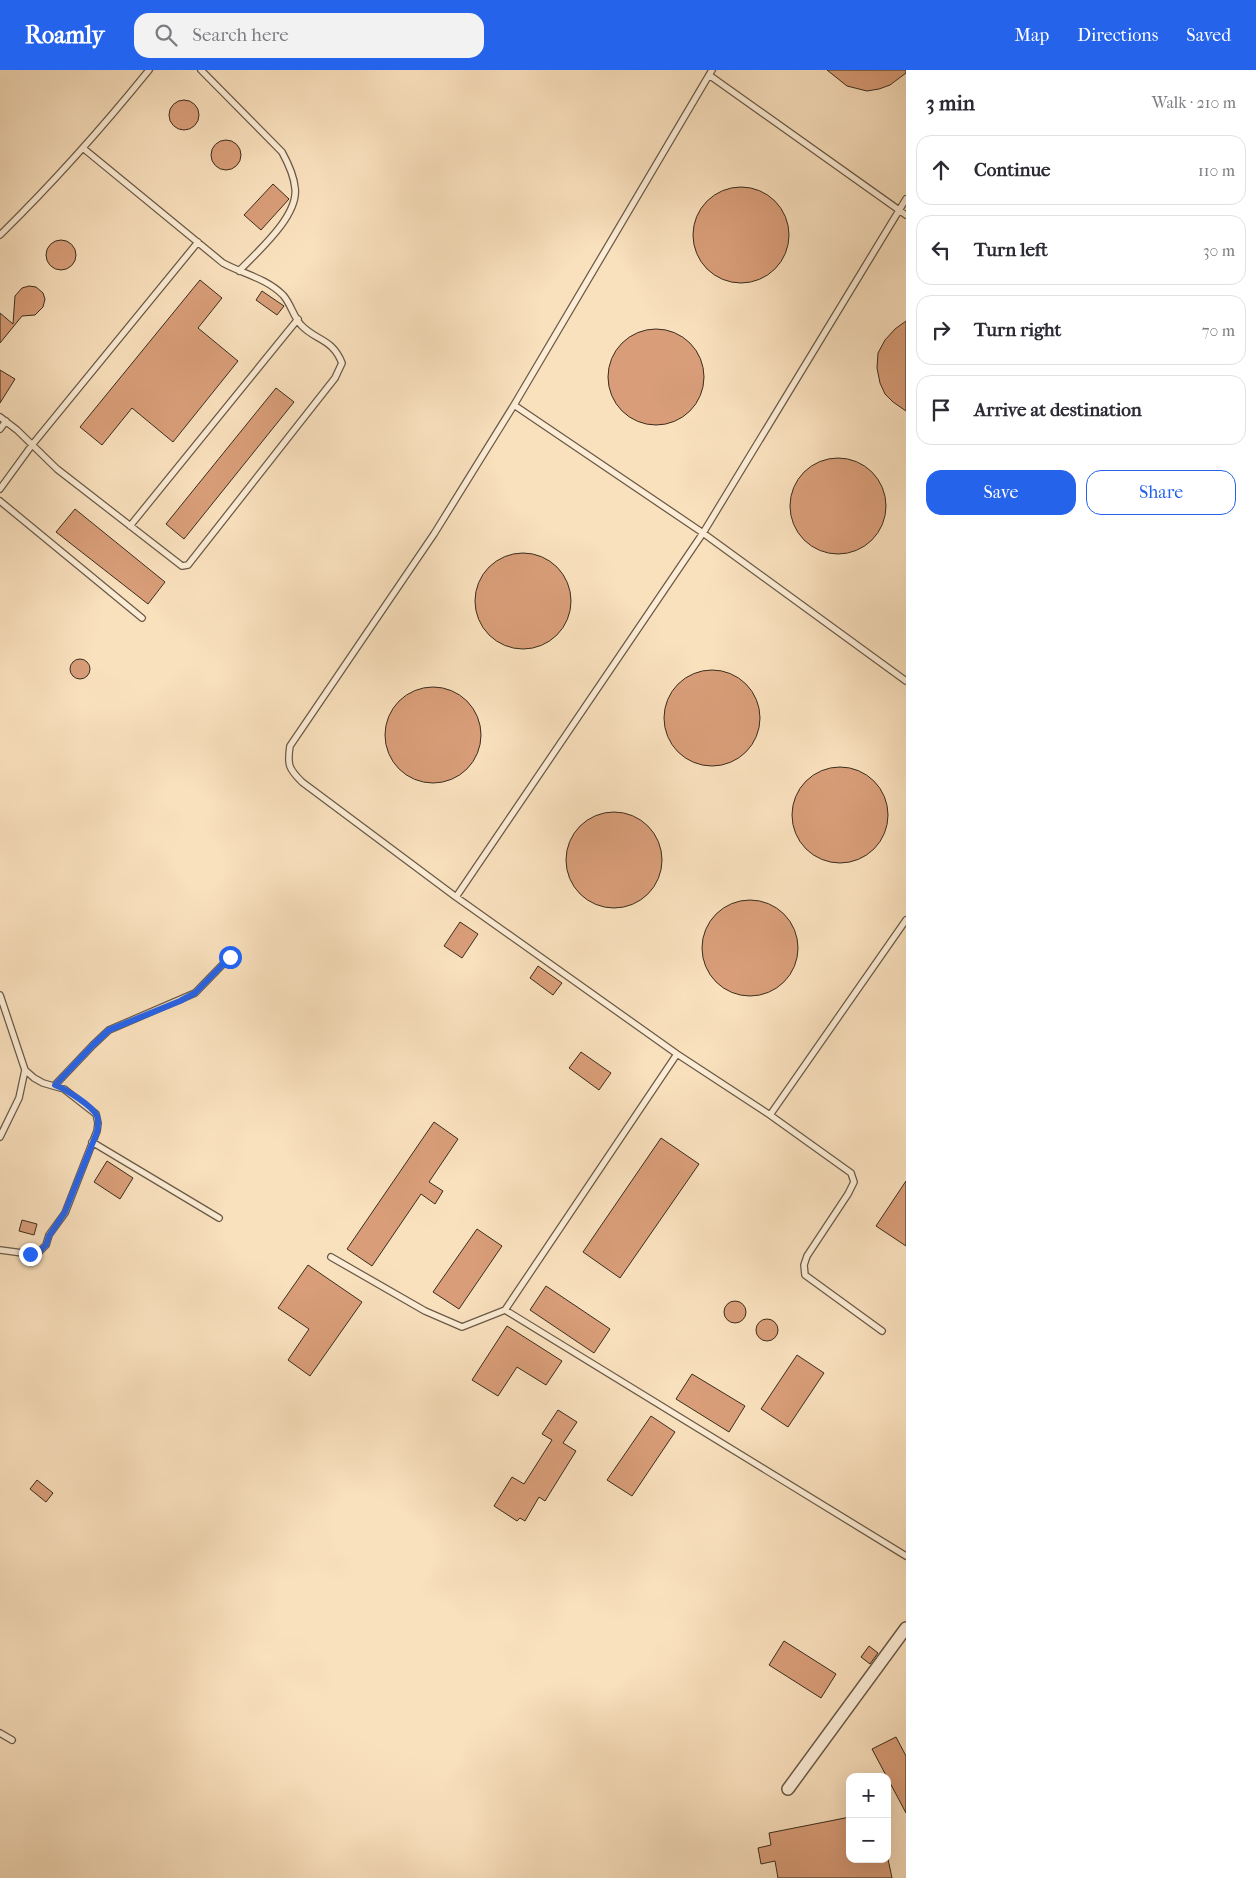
<!DOCTYPE html>
<html lang="en">
<head>
<meta charset="utf-8">
<style>
	body { margin:0; font-family:"IM FELL French Canon",serif; background:#f2f2f3; color:#2b2b33 }
	.controls { position:absolute; right:15px; bottom:15px; display:grid; overflow:hidden; border-radius:10px; box-shadow:0 5px 20px #0002 }
	.controls button { width:45px; height:45px; display:grid; place-items:center; padding:0; border:0; border-bottom:1px solid #e1e1e2; background:#fff; color:#2b2b33; font:25px sans-serif }
	.stop { position:absolute; width:15px; height:15px; margin:-11px; border:4px solid #2563eb; border-radius:50%; background:#fff }
	.stop.end { background:#2563eb; border-color:#fff; box-shadow:0 1px 5px #0008 }
	.list { margin:0; padding:0; list-style:none }
	h2 { display:flex; justify-content:space-between; align-items:center; height:65px; margin:0; padding:0 20px; font-size:21px }
	h2 small { font-size:16px; font-weight:400; color:#7c7c81 }
	.list li { display:grid; grid-template-columns:32px 1fr auto; gap:15px; align-items:center; box-sizing:border-box; height:70px; margin:0 10px 10px; padding:0 10px; border:1px solid #e1e1e2; border-radius:15px }
	.list b { display:block; font-size:19px; white-space:nowrap }
	.list em { font-size:16px; font-style:normal; color:#7c7c81 }
	.actions { display:flex; gap:10px; padding:15px 20px }
	.actions a { flex:1; padding:11px 0; border:1px solid #2563eb; border-radius:15px; text-align:center; font-size:18px; color:#2563eb }
	.actions .main { background:#2563eb; color:#fff }
	.icon { flex:none; width:28px; height:28px; fill:none; stroke:currentColor; stroke-width:2; stroke-linecap:round; stroke-linejoin:round }
	.map { position:relative; flex:none; width:906px; height:1808px; overflow:hidden }
	header { display:flex; align-items:center; gap:30px; box-sizing:border-box; height:70px; padding:0 25px; background:#2563eb; color:#fff }
	header strong { font-size:24px }
	nav { display:flex; gap:28px; margin-inline-start:auto; font-size:18px }
	.search { width:350px; height:45px; background:#f2f2f3; display:flex; align-items:center; gap:12px; box-sizing:border-box; padding:0 18px; border-radius:15px; color:#7c7c81; font-size:19px }
	main { display:flex }
	aside { flex:1; background:#fff }
	.map>svg:first-child { display:block }
	.building { fill:#d99e79; stroke:#3a2d1e }
	.lines { fill:none; stroke-linecap:round; stroke-linejoin:round }
	.lane-casing { stroke:#6a5a46; stroke-width:8 }
	.street-casing { stroke:#6a5a46; stroke-width:14 }
	.lane { stroke:#fcecd5; stroke-width:5.5 }
	.street { stroke:#fcecd5; stroke-width:11 }
	.route { stroke:#2563eb; stroke-width:6 }
</style>
</head>
<body>
<header>
<strong>Roamly</strong>
<div class="search"><svg class="icon" aria-label="search" viewBox="0 0 24 24"><circle cx="10" cy="10" r="6"/><path d="M15 15l6 6"/></svg>Search here</div>
<nav><a>Map</a><a>Directions</a><a>Saved</a></nav>
</header>
<main>
<div class="map">
<svg width="906" height="1808" viewBox="0 0 906 1808">
	<rect width="100%" height="100%" fill="#fae1be"/>
	<filter id="stains"><feTurbulence type="fractalNoise" baseFrequency=".004" numOctaves="4"/><feColorMatrix values="0 0 0 0 .2 0 0 0 0 .09 0 0 0 0 .02 0 0 0 .5 -.17"/></filter>
	<radialGradient id="worn" r=".72"><stop offset=".6" stop-color="#630" stop-opacity="0"/><stop offset="1" stop-color="#630" stop-opacity=".3"/></radialGradient>
	<!-- building -->
	<path class="building" d="M827,0h79v3l-16,12 -11,4 -12,2 -20,-5z
		M169 45a15 15 0 1 1 30 0a15 15 0 1 1-30 0Z
		M211 85a15 15 0 1 1 30 0a15 15 0 1 1-30 0Z
		M273,114l16,15 -28,31 -17,-15z
		M693 165a48 48 0 1 1 96 0a48 48 0 1 1-96 0Z
		M46 185a15 15 0 1 1 30 0a15 15 0 1 1-30 0Z
		M200,210l22,18 -24,30 40,33 -65,81 -41,-34 -30,37 -22,-18z
		M29,216l7,1 7,6 2,6 -2,8 -8,8 -13,1 -22,27v-30l13,11 2,-28 7,-8z
		M262,221l22,15 -7,9 -21,-15z
		M906,251v90l-13,-9 -8,-8 -5,-11 -3,-15 1,-15 7,-13 10,-11z
		M608 307a48 48 0 1 1 96 0a48 48 0 1 1-96 0Z
		M0,300l15,9 -15,24z
		M276,318l18,14 -110,137 -18,-15z
		M790 436a48 48 0 1 1 96 0a48 48 0 1 1-96 0Z
		M75,439l90,73 -17,22 -92,-72z
		M475 531a48 48 0 1 1 96 0a48 48 0 1 1-96 0Z
		M70 599a10 10 0 1 1 20 0a10 10 0 1 1-20 0Z
		M664 648a48 48 0 1 1 96 0a48 48 0 1 1-96 0Z
		M385 665a48 48 0 1 1 96 0a48 48 0 1 1-96 0Z
		M792 745a48 48 0 1 1 96 0a48 48 0 1 1-96 0Z
		M566 790a48 48 0 1 1 96 0a48 48 0 1 1-96 0Z
		M702 878a48 48 0 1 1 96 0a48 48 0 1 1-96 0Z
		M460,852l18,12 -16,24 -18,-12z
		M538,896l24,17 -9,12 -23,-17z
		M581,982l30,21 -12,17 -30,-22z
		M434,1052l24,17 -29,43 14,9 -8,13 -14,-10 -49,72 -25,-17z
		M661,1068l38,26 -79,114 -37,-26z
		M107,1091l26,17 -13,21 -26,-17z
		M906,1111v65l-30,-20z
		M22,1150l15,4 -3,11 -15,-4z
		M477,1159l25,17 -43,63 -26,-17z
		M308,1195l54,37 -52,74 -22,-16 21,-31 -31,-21z
		M546,1216l64,43 -16,24 -64,-43z
		M724 1242a11 11 0 1 1 22 0a11 11 0 1 1-22 0Z
		M756 1260a11 11 0 1 1 22 0a11 11 0 1 1-22 0Z
		M507,1256l55,35 -16,24 -29,-18 -19,29 -26,-16z
		M797,1285l27,18 -36,54 -27,-18z
		M692,1304l53,32 -16,26 -53,-33z
		M558,1340l19,12 -14,21 13,8 -31,50 -6,-4 -14,24 -5,-3 -3,3 -23,-15 18,-29 12,7 28,-44 -10,-6z
		M651,1346l24,16 -43,64 -25,-16z
		M37,1410l16,13 -7,9 -16,-13z
		M784,1571l52,33 -15,24 -52,-33z
		M869,1576l9,7 -8,11 -9,-7z
		M896,1667l10,19v57l-34,-64z
		M850,1747v42h38l4,19h-114l-3,-17 -14,3 -3,-16 13,-3 -2,-12z"/>
	<g class="lines">
		<!-- lane casing -->
		<g class="lane-casing">
			<path id="lane" d="M201,0l81,82c6,11 12,23 13,36 4,28 -38,64 -56,83
				M712,0l-198,335 -80,129 -144,212c-3,19 -1,23 12,36l154,115 221,157 93,61 81,58 3,9 -6,12 -41,62 -3,9 1,10 77,56
				M709,5l197,140
				M0,165c53,-52 102,-107 149,-165
				M514,335l189,128 203,148
				M0,347l17,13 40,39 125,97 6,-1 147,-187 7,-15c-10,-25 -26,-22 -41,-38 -8,-9 -10,-21 -18,-30 -17,-17 -40,-21 -60,-32l-140,-115
				M0,359l6,-8
				M0,419l32,-44 166,-203
				M0,431l142,117
				M130,456l168,-207
				M456,827l247,-364 203,-334
				M0,925l25,75 9,8 9,5 21,6 32,25 2,9 -1,8 -32,82 -16,22 -3,10 -7,7 -9,2 -30,-4
				M55,1015l38,-40 16,-15 86,-37 35,-36
				M770,1045l136,-195
				M0,1067l19,-39 6,-28
				M92,1072l127,76
				M331,1187l94,54 37,16 43,-17 401,246
				M505,1240l172,-256
				M0,1663l12,7"/>
		</g>
		<!-- street casing -->
		<g class="street-casing">
			<path id="street" d="M788,1719l118,-161"/>
		</g>
		<!-- lane -->
		<use href="#lane" class="lane"/>
		<!-- street -->
		<use href="#street" class="street"/>
	</g>
	<g class="lines">
		<!-- route -->
		<path class="route" d="M30,1184l9,-2 7,-7 3,-9 16,-24 32,-80c1,-6 2,-11 0,-16 -4,-10 -32,-27 -42,-31l38,-40 16,-15 71,-29 15,-8 35,-36"/>
	</g>
	<rect width="100%" height="100%" filter="url(#stains)"/>
	<rect width="100%" height="100%" fill="url(#worn)"/>
</svg>
<div class="controls">
<button>+</button>
<button>−</button>
</div>
<div class="stop" style="left:230px;top:887px"></div>
<div class="stop end" style="left:30px;top:1184px"></div>
</div>
<aside>
<h2>3 min<small>Walk · 210 m</small></h2>
<ul class="list">
<li><svg class="icon" aria-label="ahead" viewBox="0 0 24 24"><path d="M12 20V5M6 11l6-6 6 6"/></svg><div><b>Continue</b></div><em>110 m</em></li>
<li><svg class="icon" aria-label="left" viewBox="0 0 24 24"><path d="M17 20v-9H6M10 6l-5 5 5 5"/></svg><div><b>Turn left</b></div><em>30 m</em></li>
<li><svg class="icon" aria-label="right" viewBox="0 0 24 24"><path d="M7 20v-9h11M14 6l5 5-5 5"/></svg><div><b>Turn right</b></div><em>70 m</em></li>
<li><svg class="icon" aria-label="arrive" viewBox="0 0 24 24"><path d="M6 21V4h12l-3 4 3 4H6"/></svg><div><b>Arrive at destination</b></div></li>
</ul>
<div class="actions"><a class="main">Save</a><a>Share</a></div>
</aside>
</main>
</body>
</html>
